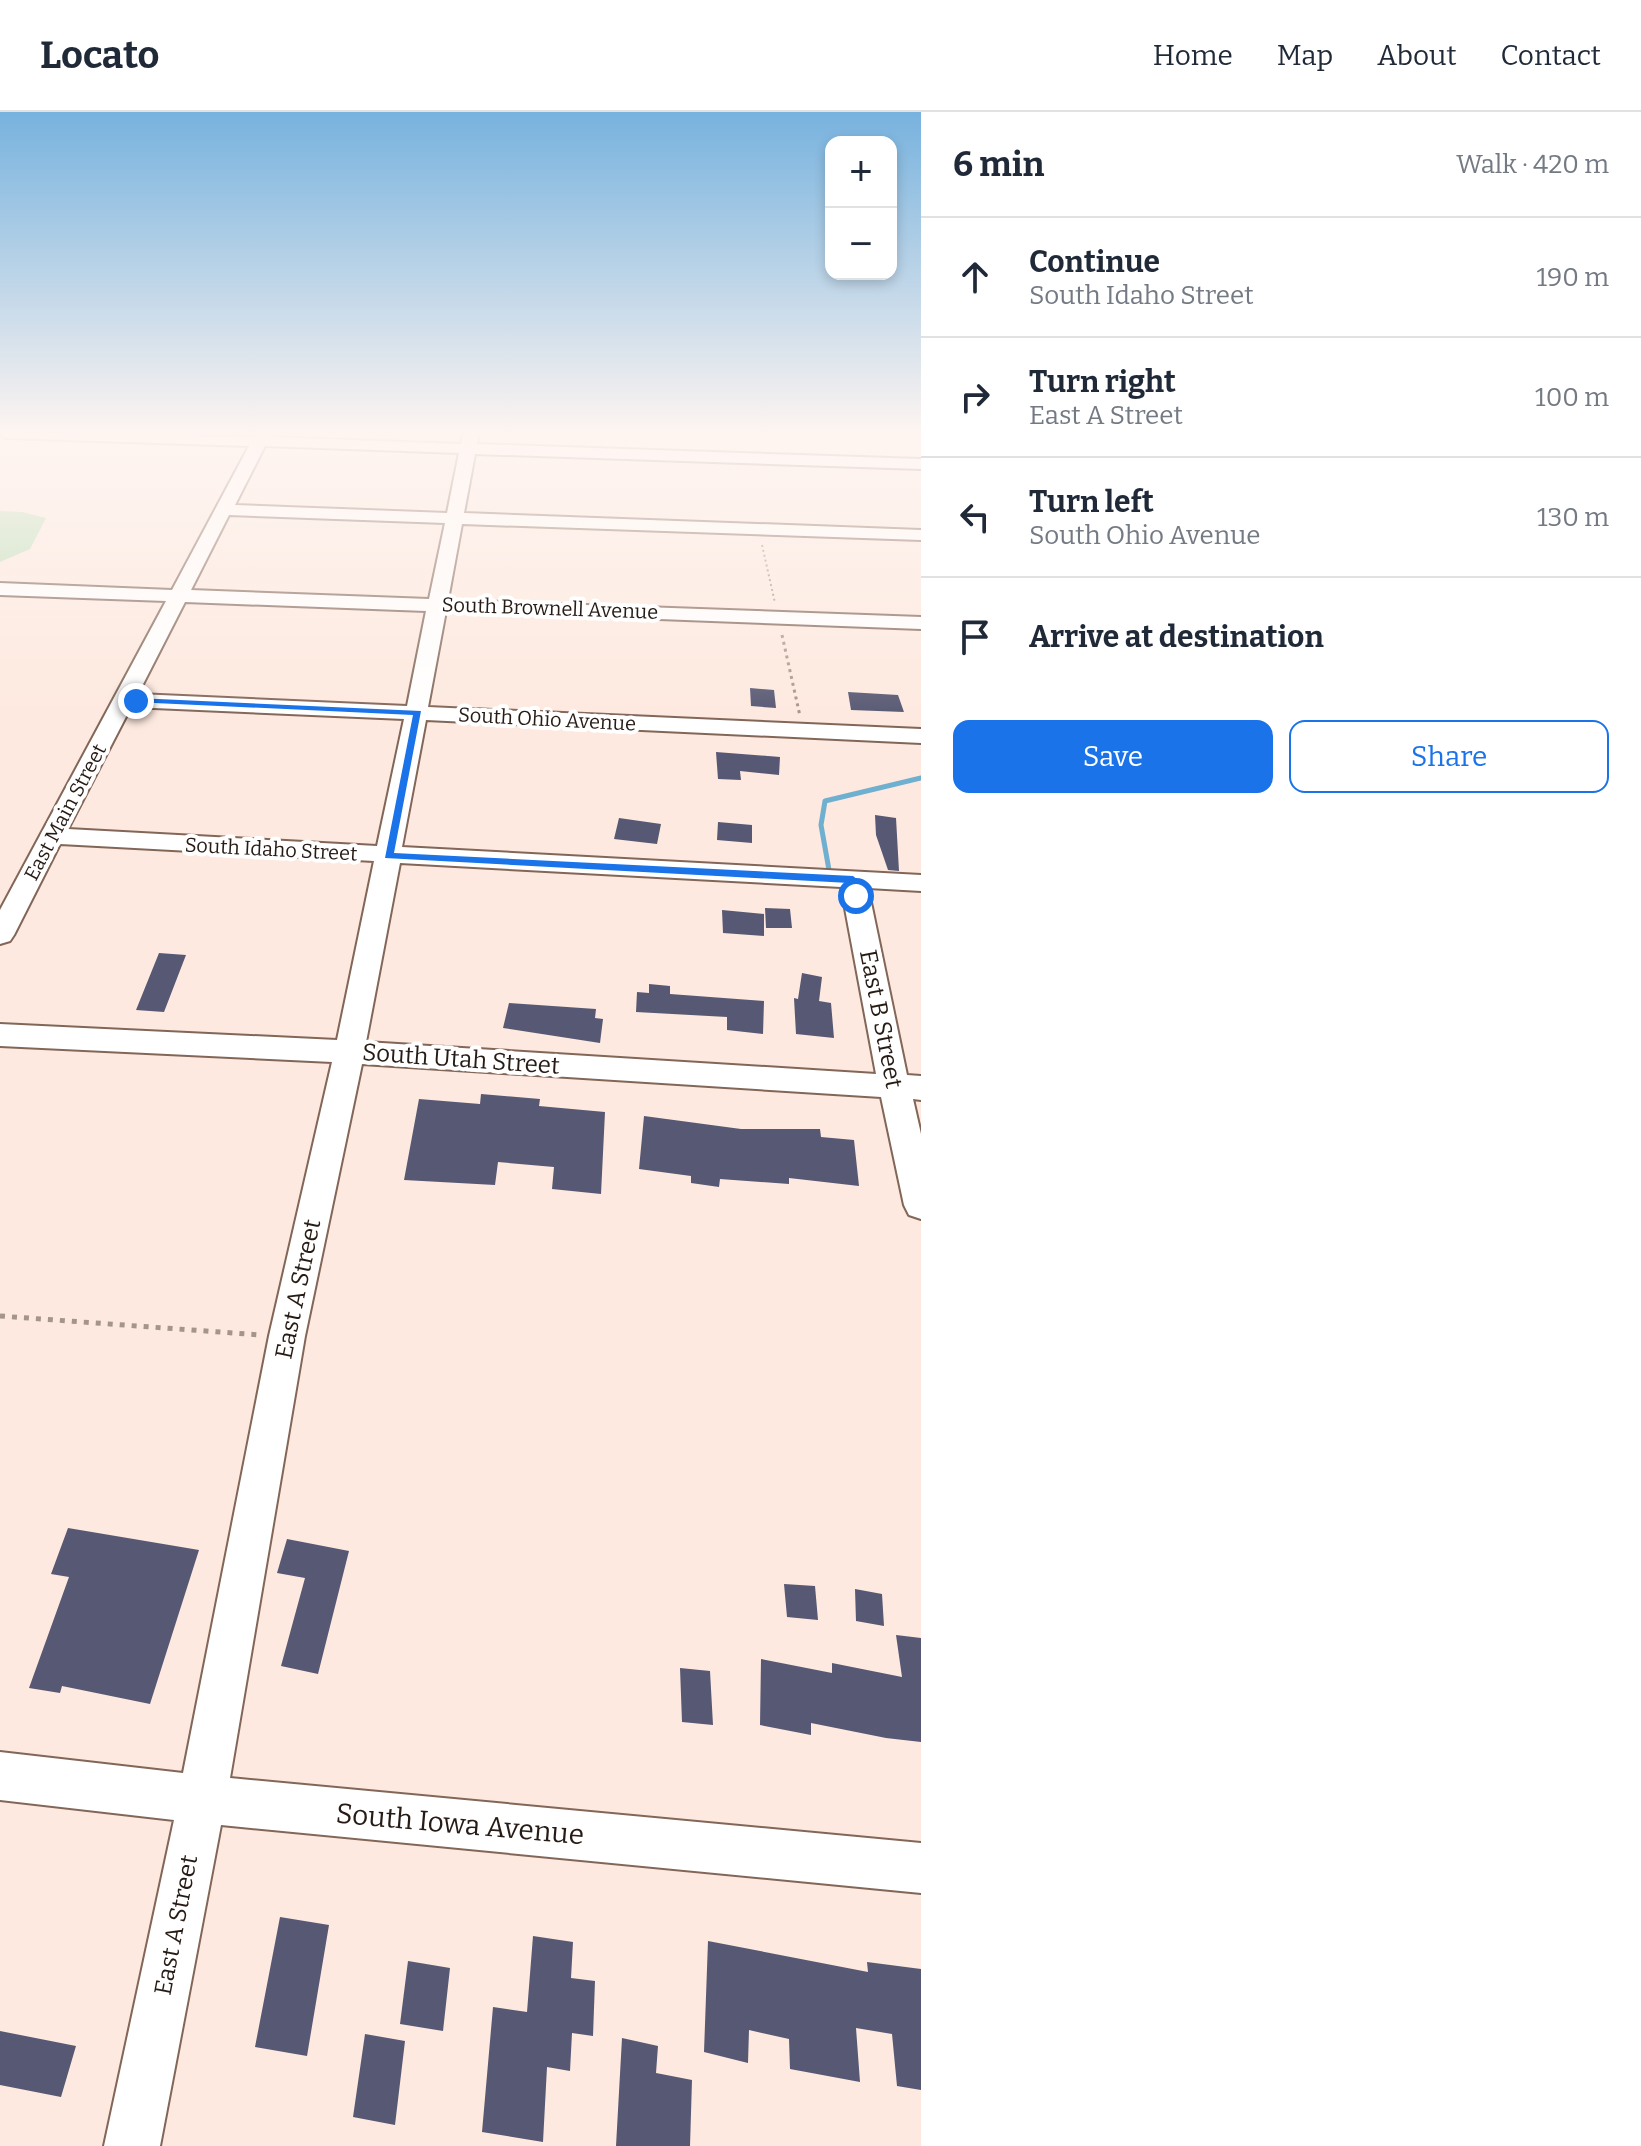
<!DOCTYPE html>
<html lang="en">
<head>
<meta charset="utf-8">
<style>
	body { margin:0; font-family:Bitter,serif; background:#f6f6f7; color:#1f2937 }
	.controls { position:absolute; right:24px; top:24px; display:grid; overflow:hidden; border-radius:16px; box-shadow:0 4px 12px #0003 }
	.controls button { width:72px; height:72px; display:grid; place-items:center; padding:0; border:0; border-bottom:2px solid #e0e1e3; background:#fff; color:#1f2937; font:40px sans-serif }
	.stop { position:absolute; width:24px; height:24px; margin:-18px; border:6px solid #1a73e8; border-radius:50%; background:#fff }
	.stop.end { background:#1a73e8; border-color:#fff; box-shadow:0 2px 8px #0008 }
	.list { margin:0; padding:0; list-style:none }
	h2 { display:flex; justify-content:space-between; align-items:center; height:104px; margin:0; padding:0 32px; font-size:34px }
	h2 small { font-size:26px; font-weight:400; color:#747a83 }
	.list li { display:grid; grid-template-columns:52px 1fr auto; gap:24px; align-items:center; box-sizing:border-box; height:120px; padding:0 32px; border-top:2px solid #e0e1e3 }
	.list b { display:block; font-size:30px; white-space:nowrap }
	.list p { margin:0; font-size:26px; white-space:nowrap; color:#747a83 }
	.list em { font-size:26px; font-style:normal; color:#747a83 }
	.actions { display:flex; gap:16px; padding:24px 32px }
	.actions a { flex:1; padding:18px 0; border:2px solid #1a73e8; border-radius:16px; text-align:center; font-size:28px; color:#1a73e8 }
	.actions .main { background:#1a73e8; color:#fff }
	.icon { flex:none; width:44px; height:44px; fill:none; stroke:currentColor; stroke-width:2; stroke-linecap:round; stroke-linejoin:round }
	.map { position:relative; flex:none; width:921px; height:2034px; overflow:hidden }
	header { display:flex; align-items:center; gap:48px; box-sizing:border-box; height:112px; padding:0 40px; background:#fff; border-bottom:2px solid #e0e1e3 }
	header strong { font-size:38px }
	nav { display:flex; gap:44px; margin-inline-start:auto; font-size:28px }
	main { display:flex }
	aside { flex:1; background:#fff }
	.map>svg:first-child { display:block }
	.green { fill:#bbdeb7 }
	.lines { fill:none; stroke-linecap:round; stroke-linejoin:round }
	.stream { stroke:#6fafd0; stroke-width:5 }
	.building { fill:#575873 }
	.minor-casing { stroke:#826658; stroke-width:4 }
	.path-far2 { stroke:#a5948c; stroke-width:2; stroke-dasharray:2 3; stroke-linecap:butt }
	.path-far1 { stroke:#a5948c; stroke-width:3; stroke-dasharray:3 4; stroke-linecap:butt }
	.path { stroke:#a5948c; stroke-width:5; stroke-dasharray:5 7; stroke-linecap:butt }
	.minor { fill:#fff; fill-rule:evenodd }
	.route { fill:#1a73e8 }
	.labels { text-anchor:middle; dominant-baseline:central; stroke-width:8; stroke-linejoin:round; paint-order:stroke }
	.far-street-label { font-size:20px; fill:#261b15; stroke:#fff }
	.street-label { font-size:24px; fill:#261b15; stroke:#fff }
	.near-street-label { font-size:28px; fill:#261b15; stroke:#fff }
</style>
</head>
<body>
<header>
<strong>Locato</strong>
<nav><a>Home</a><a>Map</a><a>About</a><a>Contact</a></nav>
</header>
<main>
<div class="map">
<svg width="921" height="2034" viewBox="0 0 921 2034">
	<rect width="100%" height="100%" fill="#fde9df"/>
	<!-- green -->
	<path class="green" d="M0,399l22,1 24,6 -16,31 -30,13z"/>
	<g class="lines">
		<!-- stream -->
		<path class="stream" d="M829,758l-8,-45 4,-24 96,-23"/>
	</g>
	<!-- building -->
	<path class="building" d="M750,576l24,2 2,18 -25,-2z
		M848,580l50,3 6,17 -53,-2z
		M716,640l64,5 -1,18 -39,-4 1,9 -23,-1z
		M875,703l21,3 3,53 -11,-1 -12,-35z
		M619,706l42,6 -4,20 -43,-5z
		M718,710l34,3v18l-35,-3z
		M765,796l25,1 2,19h-26z
		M722,798l42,4v22l-41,-3z
		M159,841l27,2 -22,57 -28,-2z
		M802,861l20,4 -3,24 12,2 3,35 -38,-4 -2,-36 4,1z
		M649,872l21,2v8l94,7 -1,33 -36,-4v-13l-91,-5 1,-20 12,1z
		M509,891l87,6 -1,9 8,1 -3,24 -97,-15z
		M481,982l59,5 -1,7 66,6 -4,82 -49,-5 2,-22 -56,-5 -3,23 -91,-5 15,-81 61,5z
		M644,1004l97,13h79l1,8 33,3 5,46 -70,-8v6l-69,-5 -1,8 -28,-4v-7l-52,-7z
		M68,1416l131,22 -49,154 -88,-18 -2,7 -31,-5 40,-111 -18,-3z
		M287,1427l62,12 -31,123 -37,-8 24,-88 -28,-5z
		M784,1472l31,2 3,34 -31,-3z
		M855,1477l27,5 2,32 -28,-5z
		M896,1523l25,3v104l-35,-4 -75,-15v12l-51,-10 1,-66 71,14v-10l70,14z
		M680,1556l30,3 3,54 -31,-3z
		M280,1805l49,8 -22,131 -52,-9z
		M533,1824l40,6 -2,36 24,3 -2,55 -21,-3 -2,38 -23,-4 -4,75 -61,-10 11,-125 34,5z
		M708,1829l160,31 -1,-10 54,7v121l-24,-4 -5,-52 -36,-6 4,54 -70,-13 -1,-30 -40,-9 -1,33 -44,-11z
		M408,1849l42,7 -7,63 -43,-7z
		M0,1919l76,15 -15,51 -61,-12z
		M365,1922l40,7 -10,84 -42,-8z
		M622,1926l36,8 -2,27 36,7 -2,66h-74z"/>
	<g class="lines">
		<!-- minor casing -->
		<g class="minor-casing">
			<path id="minor" d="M0,321l254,4 2,-4h16l-2,4 191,7 2,-11h16l-2,11 444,15v10l-446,-15 -11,59 457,17v10l-459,-16 -14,76 473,17v12l-475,-18 -18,96 493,22v14l-495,-23 -24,127 519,28v16l-53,-3 39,187 14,1v24l-8,-1 8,35v85l-12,-4 -5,-10 -23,-108 -519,-33 -57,272 -75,442 691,65v50l-700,-68 -61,321h-56l70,-326 -174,-20v-48l183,21 86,-437 63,-274 -332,-16v-22l337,16 37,-179 -314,-17 -46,91 -4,6 -10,3v-34l166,-309 -166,-6v-12l172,7 77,-144 -243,-8zM265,334l194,7 -12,60 -212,-8zM229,403l216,8 -16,76 -238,-9zM185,490l241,9 -19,95 -269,-12zM131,595l273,12 -27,127 -309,-17zM400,751l441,24 35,187 -510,-32z"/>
		</g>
		<!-- path-far2 -->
		<path class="path-far2" d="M762,433l13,58"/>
		<!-- path-far1 -->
		<path class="path-far1" d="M782,523l18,81"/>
		<!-- path -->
		<path class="path" d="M0,1204l260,19"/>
		<!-- minor -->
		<use href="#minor" class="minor"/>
	</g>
	<!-- sky -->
	<linearGradient id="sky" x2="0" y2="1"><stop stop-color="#77b2de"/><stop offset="0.53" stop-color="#fef5f1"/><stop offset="1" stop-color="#fef5f1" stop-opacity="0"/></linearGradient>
	<rect width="921" height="606" fill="url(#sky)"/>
	<!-- route -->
	<path class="route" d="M136,586l285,13 -27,142 459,23 5,4 4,16 -9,2 -4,-15 -464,-25 28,-143 -280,-13z"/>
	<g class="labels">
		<!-- far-street labels -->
		<g class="far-street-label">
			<text transform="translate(550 496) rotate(2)">South Brownell Avenue</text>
			<text transform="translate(547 607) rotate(3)">South Ohio Avenue</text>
			<text transform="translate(65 700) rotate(-62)">East Main Street</text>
			<text transform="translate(271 737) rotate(3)">South Idaho Street</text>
		</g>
		<!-- street labels -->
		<g class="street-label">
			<text transform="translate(881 907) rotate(79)">East B Street</text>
			<text transform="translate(461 947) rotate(4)">South Utah Street</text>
			<text transform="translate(298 1177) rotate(-78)">East A Street</text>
			<text transform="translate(176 1813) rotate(-79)">East A Street</text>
		</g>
		<!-- near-street labels -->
		<g class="near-street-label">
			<text transform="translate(460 1712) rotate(5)">South Iowa Avenue</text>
		</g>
	</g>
</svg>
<div class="controls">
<button>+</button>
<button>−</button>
</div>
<div class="stop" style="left:856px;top:784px"></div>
<div class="stop end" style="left:136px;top:589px"></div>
</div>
<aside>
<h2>6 min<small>Walk · 420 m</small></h2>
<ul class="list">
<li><svg class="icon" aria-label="ahead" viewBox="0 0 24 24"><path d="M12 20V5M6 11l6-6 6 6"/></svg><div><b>Continue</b><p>South Idaho Street</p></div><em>190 m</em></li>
<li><svg class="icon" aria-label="right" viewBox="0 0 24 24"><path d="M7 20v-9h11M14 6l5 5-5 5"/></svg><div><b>Turn right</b><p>East A Street</p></div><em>100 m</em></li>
<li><svg class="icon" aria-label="left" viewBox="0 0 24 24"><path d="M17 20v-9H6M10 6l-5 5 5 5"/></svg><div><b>Turn left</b><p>South Ohio Avenue</p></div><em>130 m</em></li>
<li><svg class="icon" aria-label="arrive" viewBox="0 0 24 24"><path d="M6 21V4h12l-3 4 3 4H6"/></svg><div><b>Arrive at destination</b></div></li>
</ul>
<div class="actions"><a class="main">Save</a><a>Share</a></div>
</aside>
</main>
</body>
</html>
